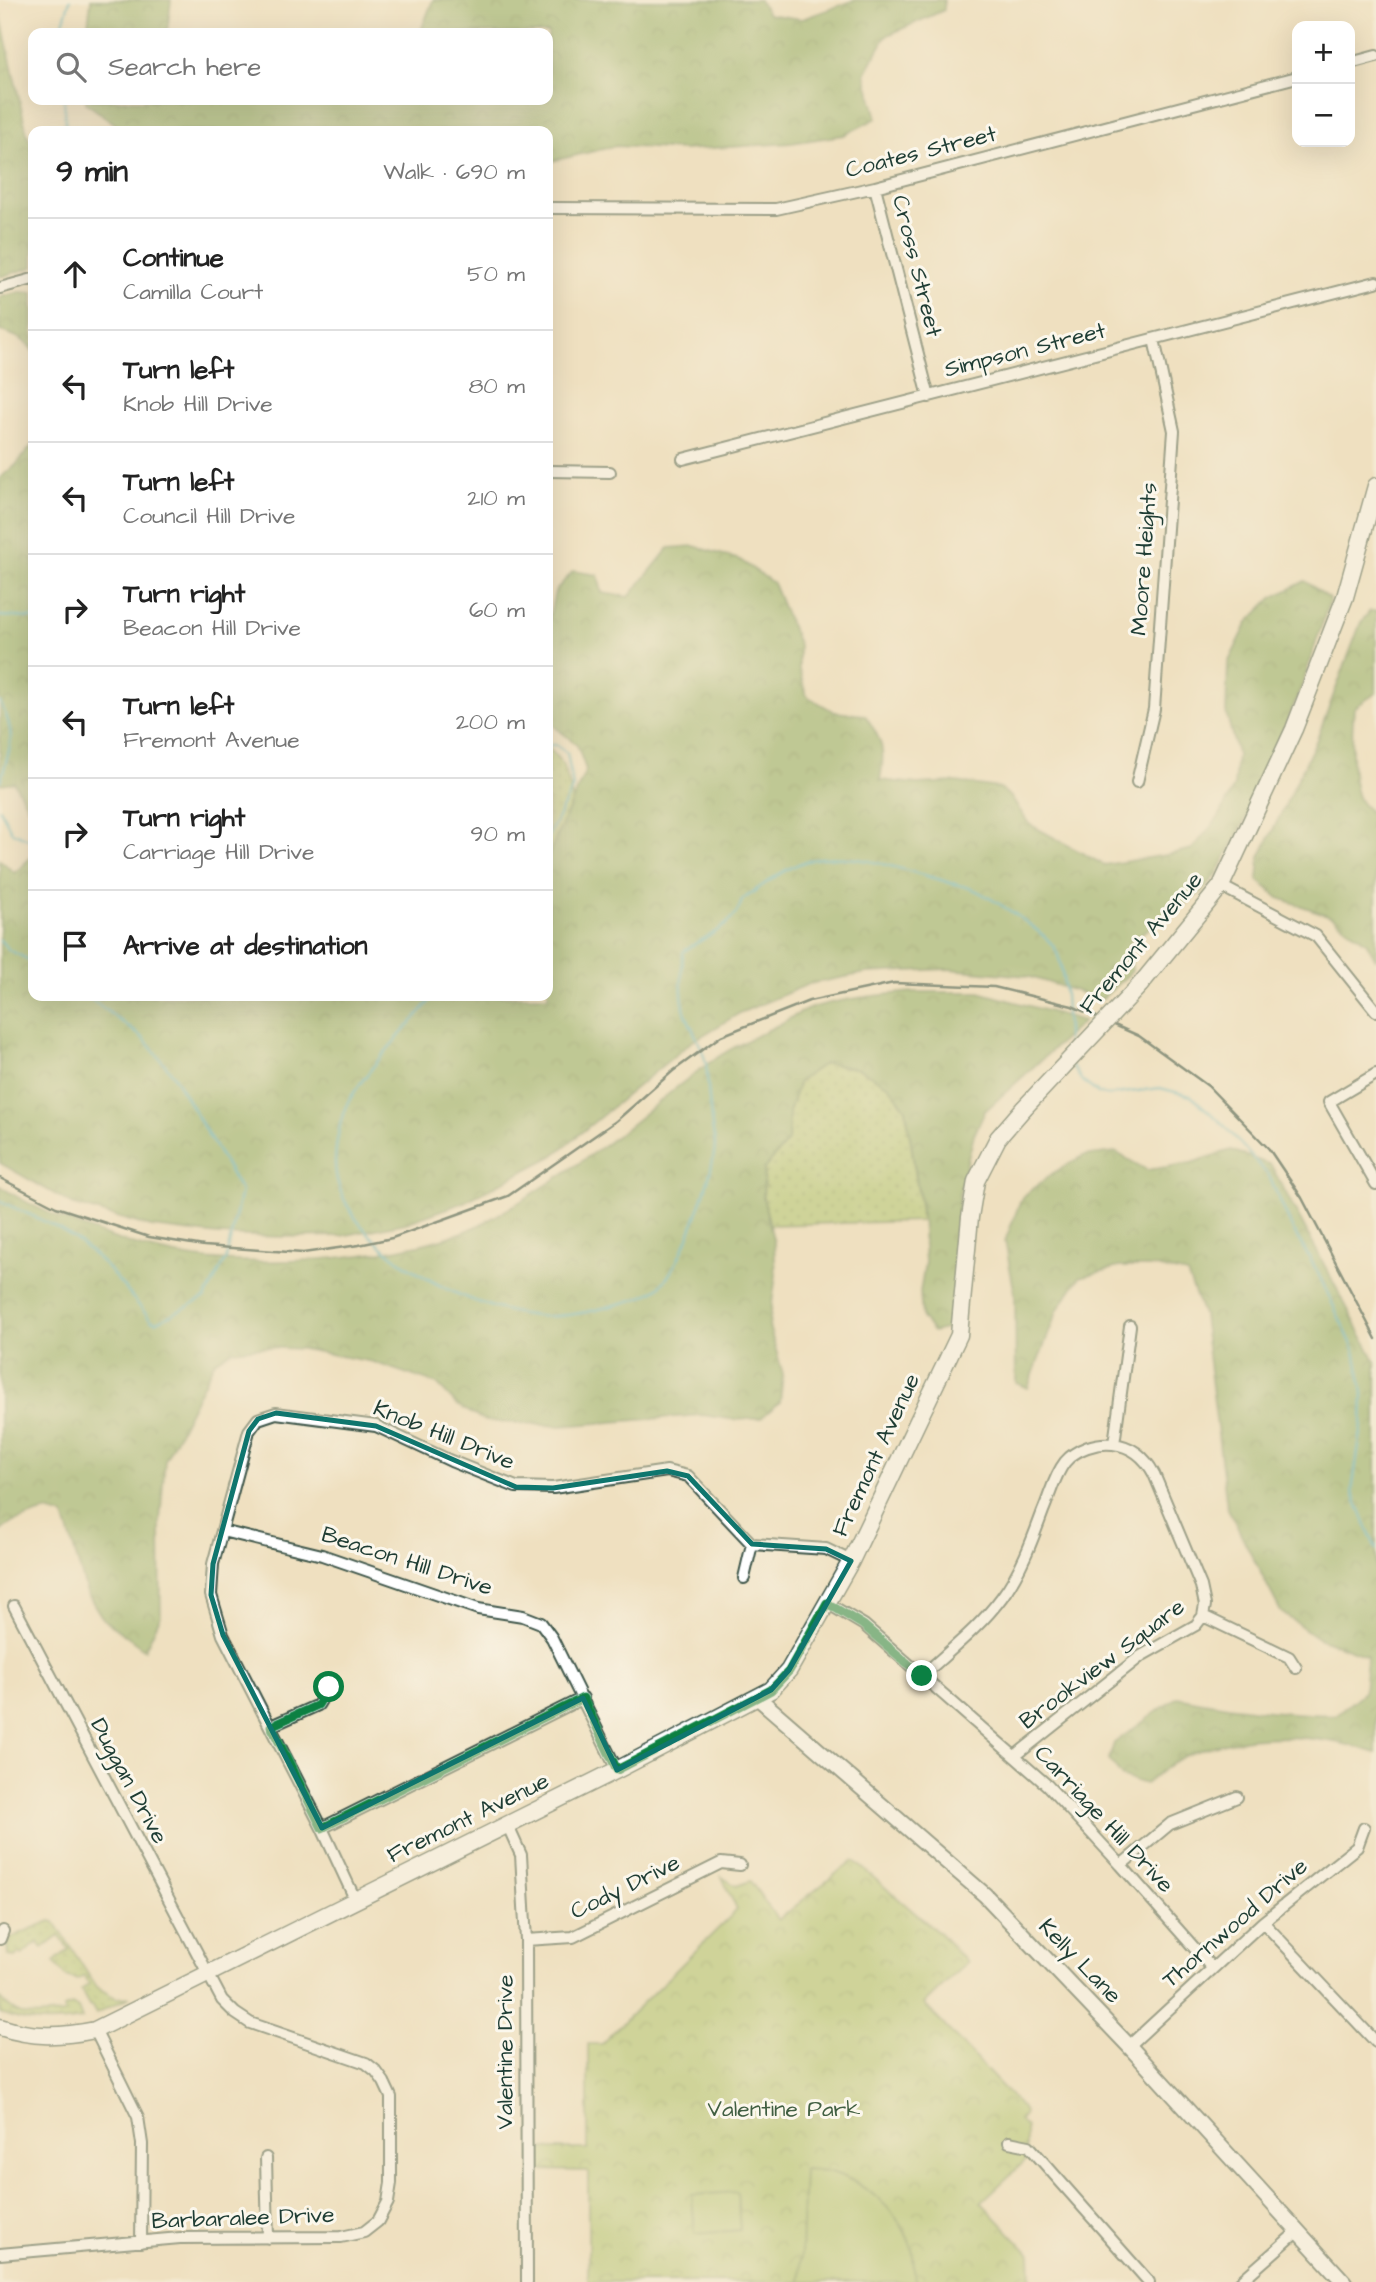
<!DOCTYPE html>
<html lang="en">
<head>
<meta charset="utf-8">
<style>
	body { margin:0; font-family:"Architects Daughter",sans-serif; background:#f2f2f2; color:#222 }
	.controls { position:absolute; right:21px; top:21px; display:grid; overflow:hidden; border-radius:14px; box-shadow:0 7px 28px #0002 }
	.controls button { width:63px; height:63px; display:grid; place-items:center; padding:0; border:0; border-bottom:2px solid #e0e0e0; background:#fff; color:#222; font:35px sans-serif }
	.stop { position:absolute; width:21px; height:21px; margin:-16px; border:5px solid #0b8043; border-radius:50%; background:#fff }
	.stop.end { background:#0b8043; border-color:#fff; box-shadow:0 2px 7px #0008 }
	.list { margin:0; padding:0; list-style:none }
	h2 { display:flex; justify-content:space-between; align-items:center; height:91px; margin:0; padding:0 28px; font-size:30px }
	h2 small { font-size:23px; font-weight:400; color:#767676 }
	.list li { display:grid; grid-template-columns:46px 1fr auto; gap:21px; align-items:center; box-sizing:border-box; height:112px; padding:0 28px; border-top:2px solid #e0e0e0 }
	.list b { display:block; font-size:26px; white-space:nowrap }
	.list p { margin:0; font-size:23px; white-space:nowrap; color:#767676 }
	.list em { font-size:23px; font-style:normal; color:#767676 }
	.icon { flex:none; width:38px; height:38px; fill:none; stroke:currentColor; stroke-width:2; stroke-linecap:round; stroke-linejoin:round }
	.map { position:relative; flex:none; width:1376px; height:2282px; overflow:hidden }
	.search { position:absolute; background:#fff; box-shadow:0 7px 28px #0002; left:28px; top:28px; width:525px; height:77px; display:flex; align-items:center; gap:18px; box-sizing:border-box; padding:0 24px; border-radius:14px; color:#767676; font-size:26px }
	.panel { position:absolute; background:#fff; box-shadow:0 7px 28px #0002; left:28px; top:126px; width:525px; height:875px; border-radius:14px }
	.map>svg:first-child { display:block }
	.grass { fill:url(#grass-dots); stroke:#64804f; stroke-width:2 }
	.forest { fill:url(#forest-crowns); stroke:#527449; stroke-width:2 }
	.park { fill:url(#park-crowns); stroke:#64804f; stroke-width:2 }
	.garden { fill:#a8c46a; stroke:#64804f; stroke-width:2 }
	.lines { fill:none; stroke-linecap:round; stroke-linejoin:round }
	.stream { stroke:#3caabb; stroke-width:2.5 }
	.minor-casing { stroke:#3e5549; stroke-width:14 }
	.tertiary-casing { stroke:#3e5549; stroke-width:18 }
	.secondary-casing { stroke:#3e5549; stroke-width:19 }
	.minor { stroke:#fff; stroke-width:10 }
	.tertiary { stroke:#fff; stroke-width:14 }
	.secondary { stroke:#fff; stroke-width:16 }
	.rail { stroke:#1f3d34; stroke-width:2.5 }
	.secondary-bridge-casing { stroke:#3e5549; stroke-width:19; stroke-linecap:butt }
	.secondary-bridge { stroke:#fff; stroke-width:16 }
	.route { stroke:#0b8043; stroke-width:9 }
	.marked { fill:none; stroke:#0f766e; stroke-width:5; stroke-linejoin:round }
	.labels { text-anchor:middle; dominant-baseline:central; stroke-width:6; stroke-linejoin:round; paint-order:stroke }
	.street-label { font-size:23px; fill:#1f3d34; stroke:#fbf7ec }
	.park-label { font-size:23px; fill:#415f42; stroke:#fbf7ec }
</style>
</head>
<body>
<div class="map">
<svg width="1376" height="2282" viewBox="0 0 1376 2282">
	<defs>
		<pattern id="grass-dots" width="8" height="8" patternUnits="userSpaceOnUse" patternTransform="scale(1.75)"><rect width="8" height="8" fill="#a8c46a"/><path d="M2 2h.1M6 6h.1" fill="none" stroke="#88a058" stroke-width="1.8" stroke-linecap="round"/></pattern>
		<pattern id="forest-crowns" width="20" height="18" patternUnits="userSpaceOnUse" patternTransform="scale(1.75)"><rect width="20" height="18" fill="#86aa5e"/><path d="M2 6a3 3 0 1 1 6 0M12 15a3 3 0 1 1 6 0" fill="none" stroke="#6d8c4e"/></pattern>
		<pattern id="park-crowns" width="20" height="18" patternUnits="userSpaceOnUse" patternTransform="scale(1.75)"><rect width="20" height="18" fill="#a8c46a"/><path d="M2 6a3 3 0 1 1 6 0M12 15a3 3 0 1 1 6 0" fill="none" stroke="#88a058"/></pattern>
	</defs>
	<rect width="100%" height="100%" fill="#fbf7ec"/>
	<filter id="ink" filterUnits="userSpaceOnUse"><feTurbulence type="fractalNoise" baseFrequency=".0143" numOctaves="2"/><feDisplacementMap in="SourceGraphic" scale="14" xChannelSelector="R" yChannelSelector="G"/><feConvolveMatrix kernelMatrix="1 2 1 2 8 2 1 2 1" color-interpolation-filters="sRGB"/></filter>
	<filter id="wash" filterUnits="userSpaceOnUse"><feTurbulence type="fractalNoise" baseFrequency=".00686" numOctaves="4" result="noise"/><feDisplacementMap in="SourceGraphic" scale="28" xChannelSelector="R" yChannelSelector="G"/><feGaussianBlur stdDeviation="1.57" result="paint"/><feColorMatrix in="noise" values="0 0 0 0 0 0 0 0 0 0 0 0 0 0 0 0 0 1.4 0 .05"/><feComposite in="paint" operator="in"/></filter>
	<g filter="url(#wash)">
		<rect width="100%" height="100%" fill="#efe0c0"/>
		<!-- grass -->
		<path class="grass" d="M548,747l16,19 9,34 -25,57z
			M825,1063l34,6 30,17 17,23 16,112 -152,4 -7,-27 1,-30 24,-27 1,-29 10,-31z
			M51,1921l4,1 41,65 20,11 14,-1 -34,17 -5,-9 -2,1 -8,-16 8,-6 -5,-8 -7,4 -12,-4 -11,-14 15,-13 -10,-13 -16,12 -5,-6 -16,13 -2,-3 -5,5 -7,-1 -1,-15c13,-9 29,-14 44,-20z
			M0,1998c21,25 35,17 64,16v-6l8,-3 6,4 4,10c-29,5 -54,5 -82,-6z"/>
		<!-- forest -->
		<path class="forest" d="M91,0h80l-4,33h-80z
			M433,0h326l9,14 34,5 53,-19h89v10l-58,26 -21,38 12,44 -33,17 -53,8 -107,7 -68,-4 -68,16v-31h-423l-39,-28v-3h462v-67h-128z
			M0,13l27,120 6,17v117l-33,10z
			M20,292l13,1v59c-6,-12 -21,-18 -33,-21v-34z
			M33,444v369h-2l-17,-31 -14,2v-306l16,-13z
			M694,546l46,14 33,23 26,63v24l8,26 28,16 30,3c17,25 21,34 15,65l37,4 39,-2 43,6 12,9 18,27 75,41 62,-10 26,-6 27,-32 15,-31 3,-32 -11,-42 2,-49 20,-41 24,-24 33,-17 25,18 -27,84 -51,124 -35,67 -15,18 -73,50 3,29 -30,28 -75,-23 -79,-7 -81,4 -58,11 -69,29 -50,30 -137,113 -91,47 -56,20 -64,13 -60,1 -64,-2 -67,-8 -77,-22 -74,-42v-303l15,13 18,-18v141h515v-139l38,-87 -9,-25 -29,-24v-46l7,-21 -7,-21v-10l7,-32 18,-20 25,4 4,18 27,4 40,-49z
			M1370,611h6v82l-22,15c-2,22 -5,74 6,93 3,6 11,11 16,15v144l-9,-17 -34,-26 -54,-19 -21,-18 2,-23 57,-118 44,-117z
			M913,992h66l105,29 -99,90 -11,24 -15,60 -3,84 -9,50 -14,3 -11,-14 -2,-26 5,-30 -3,-46 -16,-107 -17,-23 -30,-17 -34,-6 -26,18 -10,31 -1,29 -24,28 -1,29 11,45 2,32 -7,51 14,48 -3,28 -19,16 -25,2 -34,-5 -142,11 -75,-5 -28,-16 -20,-21 -64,-22 -71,-13 -40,-2 -30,3 -17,11 -50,99 -5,61 1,94 -16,35 -42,-31 -16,-26 -23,-77 -18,-5 -35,12 -11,9v-346c44,30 124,59 176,69 78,15 242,4 311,-34 41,-23 82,-50 120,-78 37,-27 70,-59 108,-84 19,-13 41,-23 61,-33 12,-6 25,-15 38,-19 31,-9 66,-12 99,-15z
			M1231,1150l40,15 105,197v391c-60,-21 -133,-22 -191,3 -14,6 -28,19 -40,28l-23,-7 -13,-18 5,-16 63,-46c53,11 105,17 159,18l28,-23 3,-36 -49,-18 -37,-26 -54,-105 -24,-192 -16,-41 -32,-7h-36l-39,10 -22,32 -30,79 -12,-5 -1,-88 -10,-54 17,-44 31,-24 30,-17 32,-4 32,18 44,-7z"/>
		<!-- park -->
		<path class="park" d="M853,1860l88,75 26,27 -43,42 100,106v5l-5,6 7,6v33l-45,42 49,52 1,28h-443v-111l-52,-1v-21h52v-105h13l136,-134 -15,-33 14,9 14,-5 28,39z"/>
		<!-- garden -->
		<path class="garden" d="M804,2169c9,1 19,1 27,3 36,11 70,41 81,77 2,11 2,22 3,33h-115z
			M737,2192l3,38 -45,4 -3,-39z"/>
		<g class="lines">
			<!-- stream -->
			<path class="stream" d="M60,33l10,-33
				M64,100l2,31
				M0,616l33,2
				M0,702c18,34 10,46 0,80
				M548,745h8l11,8 6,34 -25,50
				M0,809l12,23 21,9
				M0,940l9,10 24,12
				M434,996c-28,34 -63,68 -86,106 -8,14 -13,47 -13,62 3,81 130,146 202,152 25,2 53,-4 78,-11 13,-3 34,-9 44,-18 23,-21 53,-109 56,-141 0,-6 -2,-13 -3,-20 -3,-21 -4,-42 -6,-63 -4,-17 -12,-30 -19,-46 -8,-20 -5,-44 -4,-65 21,-16 52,-24 59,-52 23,-16 50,-39 79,-42 40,-4 82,12 120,22 11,4 25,6 36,11 19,10 65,39 77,56 13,20 12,78 14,105
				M1071,1064l11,17 16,12 10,2 52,-7 31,8 32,28 46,52 25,56 22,37 39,82 8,42 -1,32 -10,66 24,58
				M0,1201c24,12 51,21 73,37 31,21 54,54 78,82l5,2 49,-24 21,-39 15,-68 -69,-118 -29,-35 -56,-42"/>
		</g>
	</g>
	<g filter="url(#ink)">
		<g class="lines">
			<!-- minor casing -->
			<g class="minor-casing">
				<path id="minor" d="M1350,63l26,-7
					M875,187l54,210
					M548,208l228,1 99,-22 422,-110
					M0,288l33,-9
					M683,459l693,-177
					M548,471l62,1
					M1137,782l17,-73 20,-278 -20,-92
					M1221,886l95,50 60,75
					M1376,1074l-47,28 47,82
					M1114,1444l16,-118
					M222,1531l100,24 156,54 45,7 18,7 11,15 65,132
					M744,1578l8,-34
					M827,1603l37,22 183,160 74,80 91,103
					M1203,1616l86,41 7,11
					M922,1676c27,-25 58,-49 80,-79 19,-26 30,-56 41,-86 7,-16 11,-35 22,-49 11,-13 31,-20 48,-18 19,2 32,13 41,30l47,112 4,19 -2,11 -7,9 -55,31 -126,100
					M271,1726l47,-21 11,-18
					M507,1824l14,31 5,85 1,342
					M322,1828l261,-130
					M1121,1865l49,-41 67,-27
					M355,1899l-33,-71 -99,-193 -12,-40 2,-31 36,-133 9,-12 18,-6 100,13 75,35 65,26 37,1 114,-17 21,5 64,68 74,5 25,12
					M1263,1922l113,120
					M0,1939l3,-8
					M526,1940l47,-3 148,-74 19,2
					M95,2030l43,87 4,27 -1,98
					M1129,2046l134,-124 94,-75 7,-19
					M1009,2142l20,4 120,136
					M266,2158l2,80
					M0,2254l180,-16 161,-1 23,-5 14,-11 10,-19 3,-19v-86l-7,-15 -8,-11 -10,-8 -116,-40 -15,-10 -13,-13 -208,-394
					M1240,2282l58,-51"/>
			</g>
			<!-- tertiary casing -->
			<g class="tertiary-casing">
				<path id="tertiary" d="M757,1697l228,198 144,151 215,236"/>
			</g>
			<!-- secondary casing -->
			<g class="secondary-casing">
				<path id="secondary" d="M1140,985l81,-99 73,-157 51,-132 31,-111
					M0,2027c33,11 61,10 95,3l522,-260 154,-80 18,-20 62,-109 108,-226 11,-118 6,-36 22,-43 26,-30"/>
			</g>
			<!-- minor -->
			<use href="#minor" class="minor"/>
			<!-- tertiary -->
			<use href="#tertiary" class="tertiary"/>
			<!-- secondary -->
			<use href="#secondary" class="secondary"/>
			<!-- rail -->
			<path class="rail" d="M0,1178l56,29 93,30 55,9 99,7 56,-8 33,-7 116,-42 108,-75 57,-50 48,-35 88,-35 85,-18 100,4 78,19 67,30 69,50 61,63 33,49 74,141"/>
			<!-- secondary-bridge casing -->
			<g class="secondary-bridge-casing">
				<path id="secondary-bridge" d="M1024,1108l116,-123"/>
			</g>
			<!-- secondary-bridge -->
			<use href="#secondary-bridge" class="secondary-bridge"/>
		</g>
	</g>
	<g class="lines" filter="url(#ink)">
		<!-- route -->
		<path class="route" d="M329,1687l-11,18 -47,21 51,102 261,-130 34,72 154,-80 18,-19 38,-68 36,22 59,51"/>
	</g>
	<!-- marked area -->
	<path d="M0 0H1376V2282H0ZM276,1413l100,13 140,61 37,1 114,-17 21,5 64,68 74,5 25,12 -62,109 -18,20 -154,80 -34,-72 -261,130 -99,-193 -12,-40 2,-31 36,-133 9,-12z" fill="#efe0c0" fill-opacity=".55" fill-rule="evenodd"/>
	<path class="marked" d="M276,1413l100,13 140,61 37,1 114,-17 21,5 64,68 74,5 25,12 -62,109 -18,20 -154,80 -34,-72 -261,130 -99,-193 -12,-40 2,-31 36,-133 9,-12z"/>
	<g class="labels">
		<!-- street labels -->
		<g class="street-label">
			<text transform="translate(921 152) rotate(-14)">Coates Street</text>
			<text transform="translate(917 266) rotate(76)">Cross Street</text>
			<text transform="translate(1025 350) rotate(-14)">Simpson Street</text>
			<text transform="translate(1144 559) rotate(-86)">Moore Heights</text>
			<text transform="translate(1141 943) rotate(-50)">Fremont Avenue</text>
			<text transform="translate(444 1435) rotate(22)">Knob Hill Drive</text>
			<text transform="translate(876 1455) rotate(-65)">Fremont Avenue</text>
			<text transform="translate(407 1561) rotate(18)">Beacon Hill Drive</text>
			<text transform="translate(1102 1664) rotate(-37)">Brookview Square</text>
			<text transform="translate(129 1781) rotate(62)">Duggan Drive</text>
			<text transform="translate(468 1818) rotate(-26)">Fremont Avenue</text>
			<text transform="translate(1104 1819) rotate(47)">Carriage Hill Drive</text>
			<text transform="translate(625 1887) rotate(-26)">Cody Drive</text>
			<text transform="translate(1235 1923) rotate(-41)">Thornwood Drive</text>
			<text transform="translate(1080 1961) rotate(46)">Kelly Lane</text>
			<text transform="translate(505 2052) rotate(-90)">Valentine Drive</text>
			<text transform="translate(243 2218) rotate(-2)">Barbaralee Drive</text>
		</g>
		<!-- park labels -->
		<g class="park-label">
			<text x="784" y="2109">Valentine Park</text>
		</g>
	</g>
</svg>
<div class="controls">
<button>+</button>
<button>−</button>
</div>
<div class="stop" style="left:329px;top:1687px"></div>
<div class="stop end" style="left:922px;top:1676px"></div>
<div class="search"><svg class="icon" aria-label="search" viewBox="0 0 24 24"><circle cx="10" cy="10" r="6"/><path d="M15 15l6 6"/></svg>Search here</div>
<section class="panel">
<h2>9 min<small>Walk · 690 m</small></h2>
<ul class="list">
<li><svg class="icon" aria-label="ahead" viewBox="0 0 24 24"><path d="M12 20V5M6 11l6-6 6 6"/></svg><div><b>Continue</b><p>Camilla Court</p></div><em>50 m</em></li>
<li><svg class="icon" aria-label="left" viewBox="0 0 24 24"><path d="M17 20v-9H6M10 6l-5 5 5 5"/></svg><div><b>Turn left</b><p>Knob Hill Drive</p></div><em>80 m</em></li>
<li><svg class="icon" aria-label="left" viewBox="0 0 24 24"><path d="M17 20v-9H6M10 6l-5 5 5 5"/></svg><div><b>Turn left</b><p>Council Hill Drive</p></div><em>210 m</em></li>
<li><svg class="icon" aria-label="right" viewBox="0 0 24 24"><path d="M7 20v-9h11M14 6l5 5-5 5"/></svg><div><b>Turn right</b><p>Beacon Hill Drive</p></div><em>60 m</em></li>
<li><svg class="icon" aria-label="left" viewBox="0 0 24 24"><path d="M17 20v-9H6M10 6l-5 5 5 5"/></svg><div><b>Turn left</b><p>Fremont Avenue</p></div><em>200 m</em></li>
<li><svg class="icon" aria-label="right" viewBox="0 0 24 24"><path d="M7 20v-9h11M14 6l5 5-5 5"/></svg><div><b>Turn right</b><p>Carriage Hill Drive</p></div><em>90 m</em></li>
<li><svg class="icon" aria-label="arrive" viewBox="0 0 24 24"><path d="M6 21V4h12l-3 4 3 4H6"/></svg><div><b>Arrive at destination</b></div></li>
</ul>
</section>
</div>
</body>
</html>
